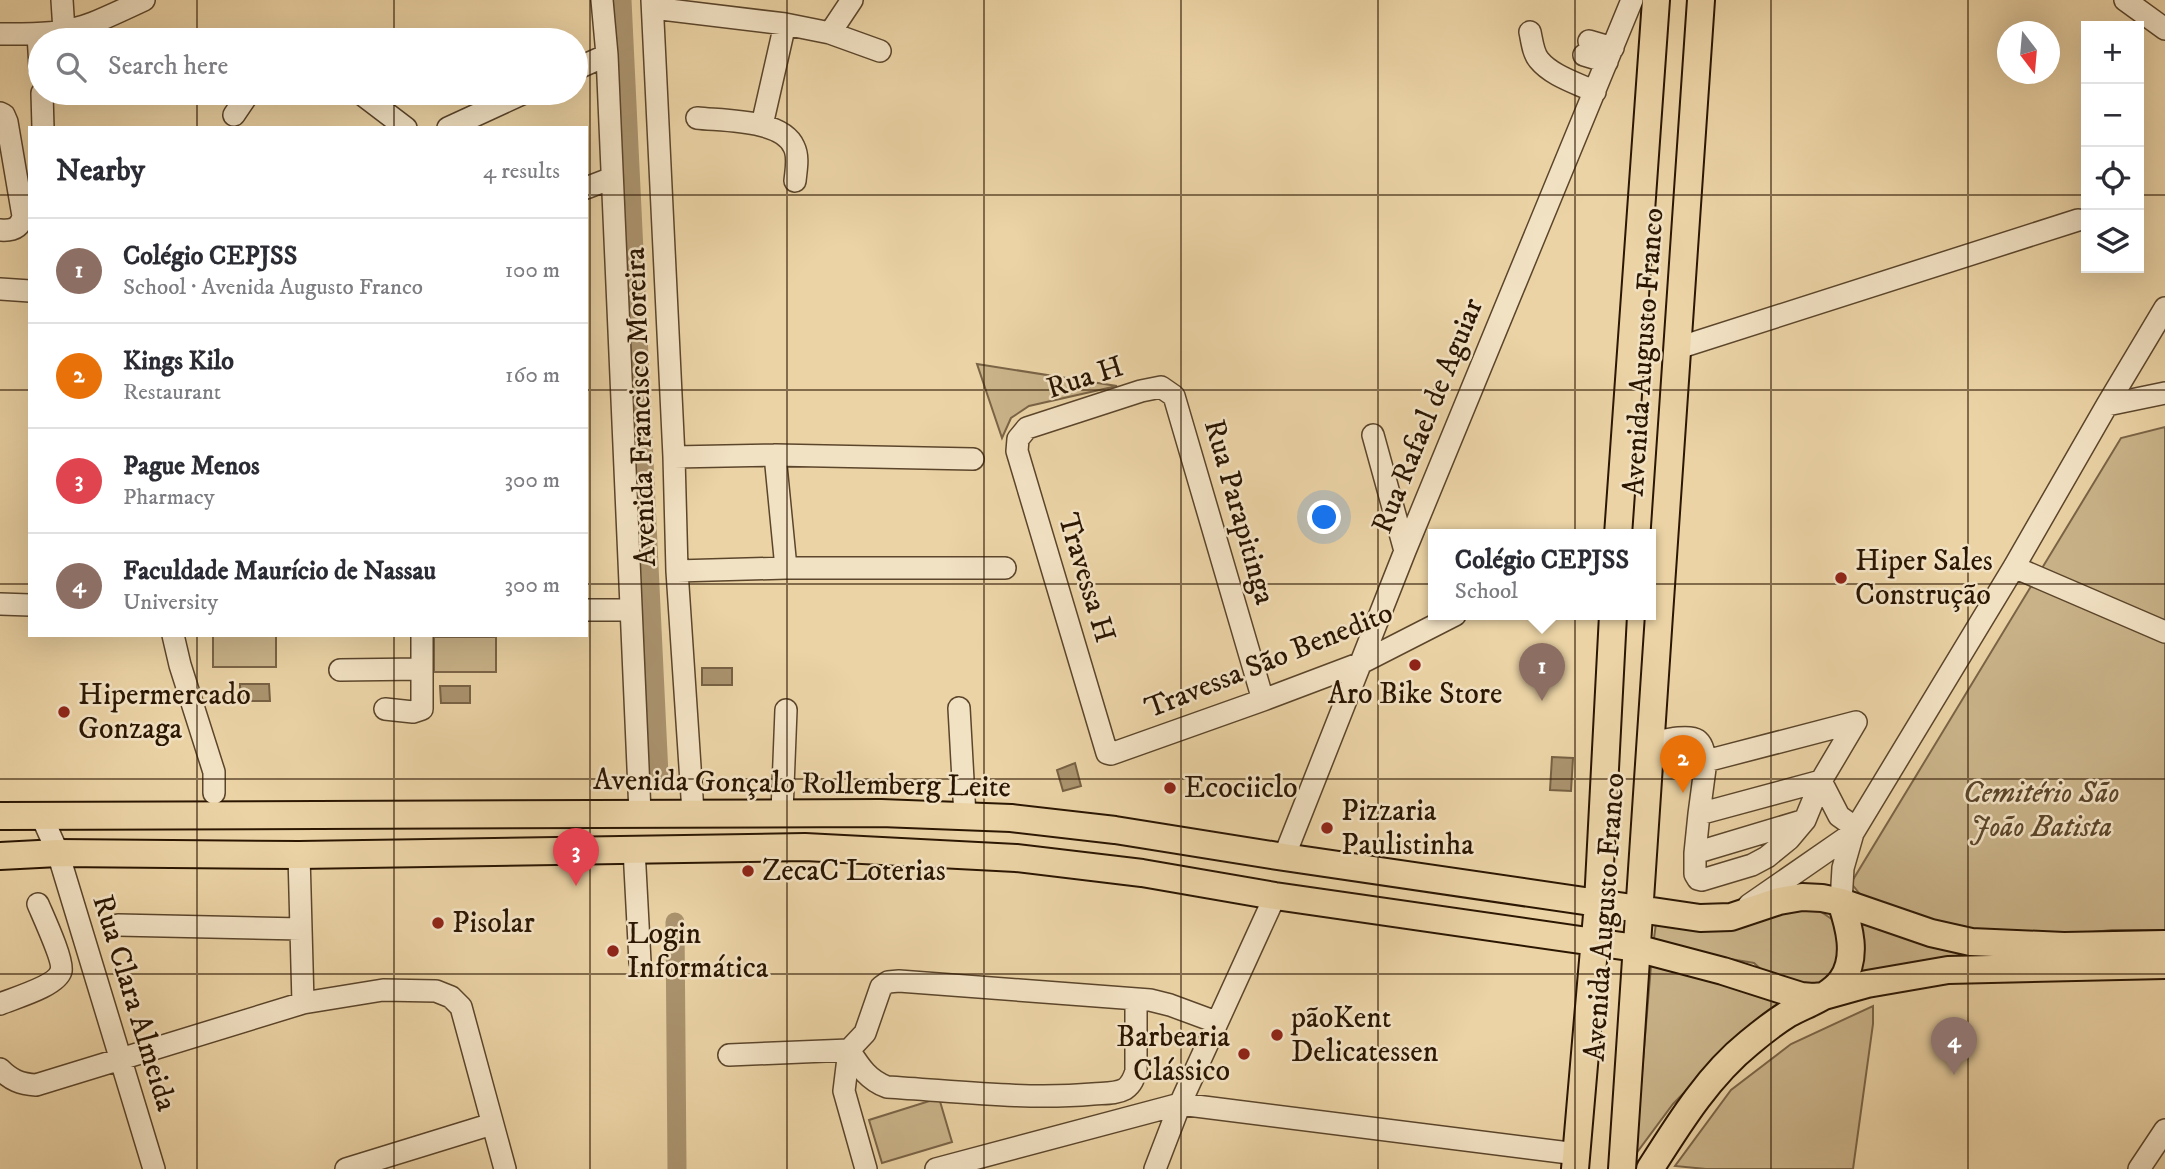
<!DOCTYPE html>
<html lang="en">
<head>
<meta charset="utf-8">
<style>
	body { margin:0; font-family:"IM FELL DW Pica",serif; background:#f2f2f3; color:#2b2b33 }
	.controls { position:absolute; right:21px; top:21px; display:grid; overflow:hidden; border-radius:0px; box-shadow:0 7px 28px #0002 }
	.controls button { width:63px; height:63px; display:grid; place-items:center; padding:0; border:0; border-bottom:2px solid #e1e1e2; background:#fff; color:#2b2b33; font:35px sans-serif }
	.compass { position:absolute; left:1997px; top:21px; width:63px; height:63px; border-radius:50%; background:#fff; box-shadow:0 7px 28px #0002; rotate:164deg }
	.you { position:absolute; left:1325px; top:518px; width:24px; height:24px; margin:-18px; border:5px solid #fff; border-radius:50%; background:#1a73e8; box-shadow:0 0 0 10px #1a73e833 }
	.badge { display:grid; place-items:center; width:46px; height:46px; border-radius:50%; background:#8f2418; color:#fff; font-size:23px; font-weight:700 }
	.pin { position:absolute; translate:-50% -58px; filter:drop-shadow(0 2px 4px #0008) }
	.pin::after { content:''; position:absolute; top:37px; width:24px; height:21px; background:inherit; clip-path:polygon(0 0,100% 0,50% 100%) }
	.popup { position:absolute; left:1428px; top:529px; width:228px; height:91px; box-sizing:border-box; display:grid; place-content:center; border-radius:0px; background:#fff; filter:drop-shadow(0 2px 5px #0005); font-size:23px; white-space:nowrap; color:#7c7c81 }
	.popup b { font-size:26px; color:#2b2b33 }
	.popup::after { content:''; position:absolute; left:50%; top:100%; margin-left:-14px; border:14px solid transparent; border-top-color:#fff }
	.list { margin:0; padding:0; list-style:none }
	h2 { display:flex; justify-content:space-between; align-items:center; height:91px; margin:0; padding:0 28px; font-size:30px }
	h2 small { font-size:23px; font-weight:400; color:#7c7c81 }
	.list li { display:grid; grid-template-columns:46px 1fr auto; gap:21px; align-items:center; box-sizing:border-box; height:105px; padding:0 28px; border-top:2px solid #e1e1e2 }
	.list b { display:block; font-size:26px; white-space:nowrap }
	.list p { margin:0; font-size:23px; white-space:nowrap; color:#7c7c81 }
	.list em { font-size:23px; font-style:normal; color:#7c7c81 }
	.icon { flex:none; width:38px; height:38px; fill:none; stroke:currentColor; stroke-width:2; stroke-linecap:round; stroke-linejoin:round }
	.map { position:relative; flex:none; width:2165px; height:1169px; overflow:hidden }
	.search { position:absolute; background:#fff; box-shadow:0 7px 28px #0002; left:28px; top:28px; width:560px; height:77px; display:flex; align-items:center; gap:18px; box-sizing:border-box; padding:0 24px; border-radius:38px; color:#7c7c81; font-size:26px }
	.panel { position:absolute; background:#fff; box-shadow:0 7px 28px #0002; left:28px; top:126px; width:560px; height:511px; border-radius:0px }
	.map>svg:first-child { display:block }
	.green { fill:#cab389; stroke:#7a6446; stroke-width:2 }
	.water { fill:#aa936e; stroke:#776143; stroke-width:2 }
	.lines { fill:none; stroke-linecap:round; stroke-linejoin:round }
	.canal { stroke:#aa936e; stroke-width:19 }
	.minor-casing { stroke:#5b452b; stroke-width:24 }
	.major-casing { stroke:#2b1602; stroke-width:30 }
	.minor { stroke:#f2e2c4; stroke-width:21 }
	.major { stroke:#ebd3a5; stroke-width:26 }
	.grid { fill:none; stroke:#2b1602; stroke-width:2; stroke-opacity:0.55 }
	.poi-dot { fill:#8f2418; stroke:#f2e2c4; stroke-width:2.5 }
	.labels { text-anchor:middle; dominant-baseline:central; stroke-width:5; stroke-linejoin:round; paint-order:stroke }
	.street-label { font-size:30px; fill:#2b1602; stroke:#f2e2c4 }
	.poi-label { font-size:30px; fill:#2b1602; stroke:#f2e2c4; text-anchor:start }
	.park-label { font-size:30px; font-style:italic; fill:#5b452a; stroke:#f2e2c4 }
</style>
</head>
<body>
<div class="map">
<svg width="2165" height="1169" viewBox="0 0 2165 1169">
	<rect width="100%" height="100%" fill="#ebd3a5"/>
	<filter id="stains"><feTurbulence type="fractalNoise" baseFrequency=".00286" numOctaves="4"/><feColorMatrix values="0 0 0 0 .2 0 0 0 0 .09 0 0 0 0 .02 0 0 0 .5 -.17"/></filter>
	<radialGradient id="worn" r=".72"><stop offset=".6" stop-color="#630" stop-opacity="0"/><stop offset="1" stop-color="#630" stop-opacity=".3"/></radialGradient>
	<!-- green -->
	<path class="green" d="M977,364l140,22 -88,20 -18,12 -9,20z
		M2165,427v503h-53l-69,7 -66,-4 -52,-12 -62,-23 -12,-15 270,-445z
		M213,635h63v32h-63z
		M434,637h62v35h-62z
		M1814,907l19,13 9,33 -11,21 -17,14 -48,-14 -12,-11 -101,-17 3,-23z
		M1851,915l270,39 -265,22z
		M1651,966l69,11 72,26 -60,41 -59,60 -38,51z
		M1873,1006v18l-20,145h-147l-31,-3 56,-76 60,-46z
		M939,1098l13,44 -70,21 -13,-43z"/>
	<!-- water -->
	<path class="water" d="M702,668h30v17h-30z
		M240,684h29l1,17h-30z
		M440,686h30v17h-29z
		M1552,757l21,1 -2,33 -21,-1z
		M1075,763l6,23 -18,5 -6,-21z"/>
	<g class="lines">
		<!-- canal -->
		<path class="canal" d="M622,0l37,775
			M675,922l2,247"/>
		<!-- minor casing -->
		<g class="minor-casing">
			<path id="minor" d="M62,0l2,31
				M602,0l5,55 33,758
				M652,0l22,457 3,114 16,241
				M2125,0l40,29
				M653,8l132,16 45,9 50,18
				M1530,32c2,9 3,21 9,28 13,16 38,23 56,32
				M830,33l22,-33
				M0,34c31,0 63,1 93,-11 17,-7 34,-15 51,-23
				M38,34l2,34
				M1589,41l24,7
				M1584,55l23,7
				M576,69l31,-14
				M42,93l1,35
				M360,93l46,35
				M0,113l4,2 3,7 16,94c-3,13 -11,15 -23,14
				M234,115l15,-22
				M697,118c26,3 85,1 97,29 5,10 2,23 1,34
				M762,125l23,-101
				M448,128l76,-35
				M586,188l26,-10
				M0,289l30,2
				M1678,348l400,-128
				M2107,405l58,-12
				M1373,435l32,116
				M775,455l11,113
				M674,457l101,-2 198,4
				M2014,567l151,65
				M677,571l109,-3h219
				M0,604l30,1
				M586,610h44
				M173,635l7,30 34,107v21
				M340,670l82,-1
				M1263,700l-89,-304 -13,-9 -20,4 -114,37 -9,11 -1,12 90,302 4,1 152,-54 98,-37 94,-48
				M959,708l6,108
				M385,709l28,3 9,-3v-74
				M1650,743c11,-2 38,-9 47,-3 6,4 7,14 9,21l150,-39 -35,59 -16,39 -16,19 -22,18 -15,8 -50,15 -4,-1 -3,-5v-21
				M1706,761l-7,53 122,-33
				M1821,781l18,35 17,12
				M782,812l4,-102
				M1699,814l-4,39 110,-33
				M41,815l17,38 96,316
				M634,849l6,113
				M299,855l4,148
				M1284,857l121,-306 227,-551
				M1841,902l2,-34 10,-35 161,-266 93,-162 58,-97
				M1749,905l104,-72
				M118,925l183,4
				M0,1004c14,-6 57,-18 61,-33 3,-10 -18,-55 -23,-67
				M729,1055l120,-5c11,17 19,30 38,37 68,4 138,13 206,7 11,-1 23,0 32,-5 7,-5 9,-11 11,-18v-72
				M0,1069c11,11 20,15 36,16l267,-82 80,-13 53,1 15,6 10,10 44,162
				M346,1169l146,-45
				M866,1169l-22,-78 5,-41 16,-17 16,-46 7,-5 11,-1 251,19 20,5 46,17
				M936,1169l244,-65 397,50
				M1155,1169l25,-65 95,-208
				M2139,1169l26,-39"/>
		</g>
		<!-- major casing -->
		<g class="major-casing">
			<path id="major" d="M1618,535l38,-535
				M0,816l881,-3 130,5 104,12 169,27 416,61 31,-1 48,-16 23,-4 20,1 19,4 90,31 40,9 93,4 101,-2
				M0,856l58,-3 241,2 506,-8 211,11 126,15 133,23 361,52 87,23 78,25 12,1 11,-1 43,-12 81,-14 217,-5
				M1575,1169l23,-266 15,-288
				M1622,1169c24,-390 54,-779 79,-1169
				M1650,1169c28,-44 58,-93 99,-126 12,-10 26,-21 39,-29 18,-10 42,-17 54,-34 16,-23 7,-54 -1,-78"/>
		</g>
		<!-- minor -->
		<use href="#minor" class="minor"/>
		<!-- major -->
		<use href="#major" class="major"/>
	</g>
	<!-- grid -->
	<path class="grid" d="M197,0v40M394,0v40M590,0v1169M787,0v1169M984,0v1169M1181,0v1169M1378,0v1169M1575,0v1169M1771,0v1169M1968,0v1169M197,93v35M394,93v35M0,195h30M586,195h1500M2139,195h26M0,390h30M586,390h1579M0,584h30M586,584h1579M197,635v534M394,635v534M0,779h2165M0,974h2165"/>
	<!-- markers -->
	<g class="poi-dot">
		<circle cx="1841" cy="578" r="7"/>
		<circle cx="1415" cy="665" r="7"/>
		<circle cx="64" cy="712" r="7"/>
		<circle cx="1170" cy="788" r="7"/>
		<circle cx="1327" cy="828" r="7"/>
		<circle cx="748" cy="871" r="7"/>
		<circle cx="438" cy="923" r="7"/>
		<circle cx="613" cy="951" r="7"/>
		<circle cx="1277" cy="1035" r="7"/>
		<circle cx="1244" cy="1054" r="7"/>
	</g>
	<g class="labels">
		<!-- street labels -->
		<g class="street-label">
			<text transform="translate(1644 352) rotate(-86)">Avenida Augusto Franco</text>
			<text transform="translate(1085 378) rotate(-18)">Rua H</text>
			<text transform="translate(641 407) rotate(-92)">Avenida Francisco Moreira</text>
			<text transform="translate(1428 416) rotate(-68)">Rua Rafael de Aguiar</text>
			<text transform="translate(1239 512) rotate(74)">Rua Parapitinga</text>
			<text transform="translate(1086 578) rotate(73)">Travessa H</text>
			<text transform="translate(1269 661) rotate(-22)">Travessa São Benedito</text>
			<text transform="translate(802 784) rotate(1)">Avenida Gonçalo Rollemberg Leite</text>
			<text transform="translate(1605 917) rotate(-86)">Avenida Augusto Franco</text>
			<text transform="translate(134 1003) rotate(73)">Rua Clara Almeida</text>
		</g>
		<!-- poi labels -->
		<g class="poi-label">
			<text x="1855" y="561">Hiper Sales<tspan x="1855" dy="34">Construção</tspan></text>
			<text x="1415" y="694" text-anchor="middle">Aro Bike Store</text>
			<text x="78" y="695">Hipermercado<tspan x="78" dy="34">Gonzaga</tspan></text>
			<text x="1184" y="788">Ecociiclo</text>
			<text x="1341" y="811">Pizzaria<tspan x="1341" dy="34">Paulistinha</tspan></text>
			<text x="762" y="871">ZecaC Loterias</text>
			<text x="452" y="923">Pisolar</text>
			<text x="627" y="934">Login<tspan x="627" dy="34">Informática</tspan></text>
			<text x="1291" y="1018">pãoKent<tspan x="1291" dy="34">Delicatessen</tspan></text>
			<text x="1230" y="1037" text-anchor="end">Barbearia<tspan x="1230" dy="34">Clássico</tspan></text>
		</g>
		<!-- park labels -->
		<g class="park-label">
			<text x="2041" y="793">Cemitério São<tspan x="2041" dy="34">João Batista</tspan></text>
		</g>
	</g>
	<rect width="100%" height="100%" filter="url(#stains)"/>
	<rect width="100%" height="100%" fill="url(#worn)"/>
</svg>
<div class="controls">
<button>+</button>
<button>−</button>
<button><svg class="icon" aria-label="locate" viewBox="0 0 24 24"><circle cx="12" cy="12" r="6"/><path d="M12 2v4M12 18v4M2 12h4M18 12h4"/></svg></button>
<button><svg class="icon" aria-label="layers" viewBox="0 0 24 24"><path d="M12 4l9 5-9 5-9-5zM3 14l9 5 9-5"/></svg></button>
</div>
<svg class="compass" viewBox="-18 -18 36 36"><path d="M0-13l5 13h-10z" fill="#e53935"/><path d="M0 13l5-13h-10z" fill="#7c7c81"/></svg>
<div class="you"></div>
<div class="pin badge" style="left:1542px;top:701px;background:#8d6e63">1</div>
<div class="popup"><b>Colégio CEPJSS</b>School</div>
<div class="pin badge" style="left:1683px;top:793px;background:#e8710a">2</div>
<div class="pin badge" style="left:576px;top:886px;background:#e0444e">3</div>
<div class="pin badge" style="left:1954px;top:1075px;background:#8d6e63">4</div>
<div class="search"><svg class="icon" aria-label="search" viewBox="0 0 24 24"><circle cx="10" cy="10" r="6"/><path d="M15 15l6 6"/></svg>Search here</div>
<section class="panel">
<h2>Nearby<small>4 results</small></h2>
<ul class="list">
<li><span class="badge" style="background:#8d6e63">1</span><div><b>Colégio CEPJSS</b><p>School · Avenida Augusto Franco</p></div><em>100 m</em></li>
<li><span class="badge" style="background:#e8710a">2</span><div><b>Kings Kilo</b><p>Restaurant</p></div><em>160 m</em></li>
<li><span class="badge" style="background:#e0444e">3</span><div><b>Pague Menos</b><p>Pharmacy</p></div><em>300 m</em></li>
<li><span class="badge" style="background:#8d6e63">4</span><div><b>Faculdade Maurício de Nassau</b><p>University</p></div><em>300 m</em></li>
</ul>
</section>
</div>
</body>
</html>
